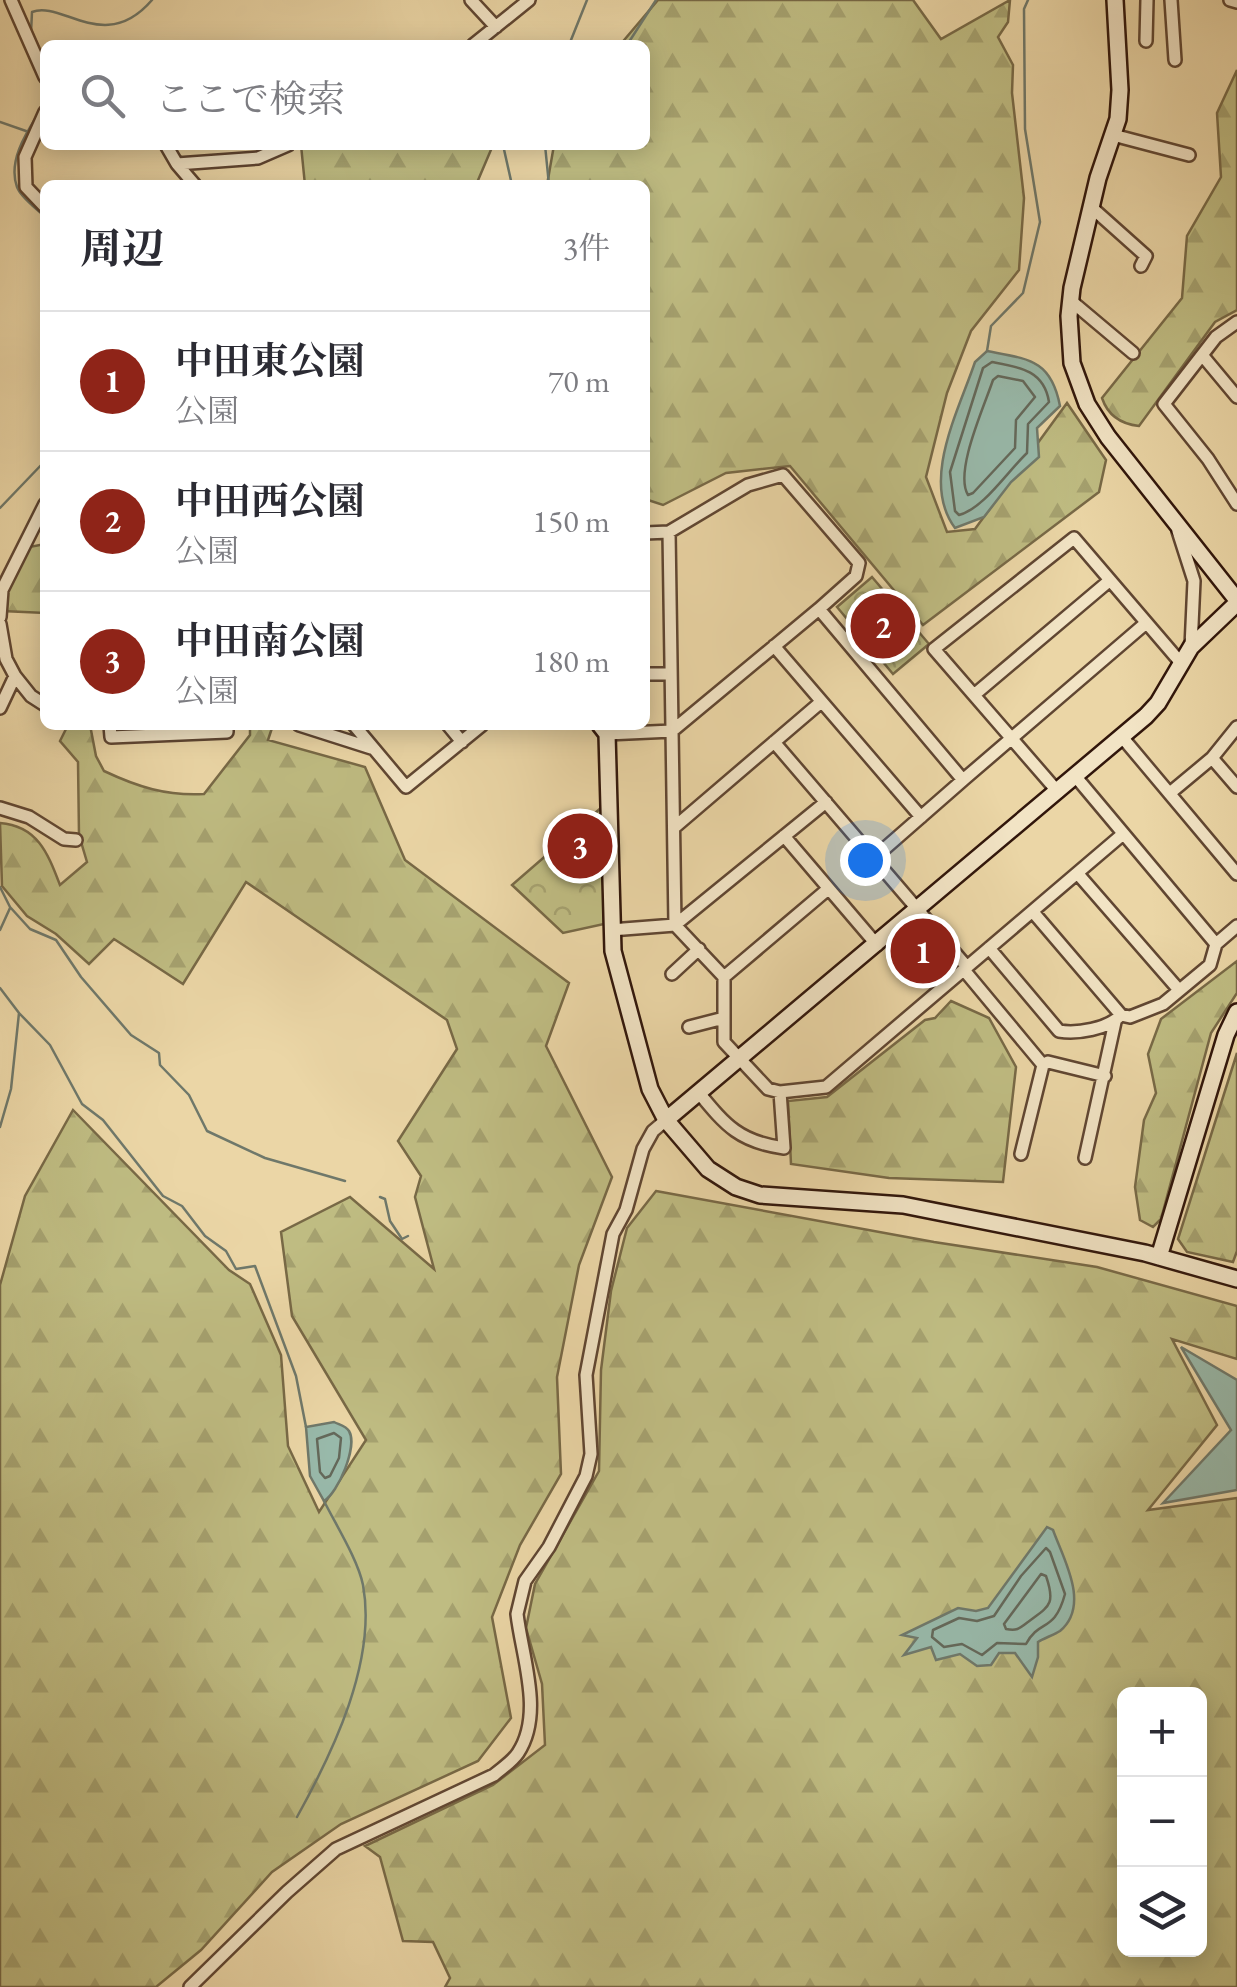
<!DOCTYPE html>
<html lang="ja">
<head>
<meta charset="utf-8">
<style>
	body { margin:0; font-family:"EB Garamond","Noto Serif JP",serif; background:#f7f7f7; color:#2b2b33 }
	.controls { position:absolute; right:30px; bottom:30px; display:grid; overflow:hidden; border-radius:15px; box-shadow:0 5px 25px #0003 }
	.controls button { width:90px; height:90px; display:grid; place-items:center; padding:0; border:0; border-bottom:2px solid #e1e1e2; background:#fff; color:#2b2b33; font:50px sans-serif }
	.you { position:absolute; left:865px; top:860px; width:35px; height:35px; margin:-25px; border:8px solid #fff; border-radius:50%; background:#1a73e8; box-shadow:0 0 0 15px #1a73e833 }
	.badge { display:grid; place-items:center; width:65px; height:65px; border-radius:50%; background:#8f2418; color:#fff; font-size:32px; font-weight:700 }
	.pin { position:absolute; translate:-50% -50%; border:5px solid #fff; box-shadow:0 2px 10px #0006 }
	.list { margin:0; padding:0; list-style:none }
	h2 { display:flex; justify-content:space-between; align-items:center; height:130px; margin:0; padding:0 40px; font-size:42px }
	h2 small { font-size:32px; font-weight:400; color:#7c7c81 }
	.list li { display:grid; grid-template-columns:65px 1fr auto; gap:30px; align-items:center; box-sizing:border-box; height:140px; padding:0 40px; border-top:2px solid #e1e1e2 }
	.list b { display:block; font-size:38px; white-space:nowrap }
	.list p { margin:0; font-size:32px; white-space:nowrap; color:#7c7c81 }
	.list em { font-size:32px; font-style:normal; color:#7c7c81 }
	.icon { flex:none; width:55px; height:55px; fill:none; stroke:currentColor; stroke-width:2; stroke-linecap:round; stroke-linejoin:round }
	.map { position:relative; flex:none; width:1237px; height:1987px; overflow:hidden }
	.search { position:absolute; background:#fff; box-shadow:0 5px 25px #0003; left:40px; top:40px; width:610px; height:110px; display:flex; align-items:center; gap:25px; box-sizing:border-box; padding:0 35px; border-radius:15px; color:#7c7c81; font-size:38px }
	.panel { position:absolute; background:#fff; box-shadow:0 5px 25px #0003; left:40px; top:180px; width:610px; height:550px; border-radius:15px }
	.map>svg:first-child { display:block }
	.forest { fill:url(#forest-firs); stroke:#786946; stroke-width:2.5; fill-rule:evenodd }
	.park { fill:url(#park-crowns); stroke:#786946; stroke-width:2.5 }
	.water { fill:#98b9aa; stroke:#6f786a; stroke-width:2.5 }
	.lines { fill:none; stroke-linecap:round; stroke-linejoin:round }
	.shore { stroke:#64685a; stroke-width:2.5 }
	.stream { stroke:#6f786a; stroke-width:2.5 }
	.street-casing { stroke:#604632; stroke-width:16 }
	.secondary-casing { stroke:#31160b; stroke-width:20 }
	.street { stroke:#f2e4c5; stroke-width:11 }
	.secondary { stroke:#f2e4c5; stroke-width:15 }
</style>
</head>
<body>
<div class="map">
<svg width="1237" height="1987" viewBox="0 0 1237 1987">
	<defs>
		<pattern id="forest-firs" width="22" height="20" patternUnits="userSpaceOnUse" patternTransform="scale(2.5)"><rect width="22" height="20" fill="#bfbc82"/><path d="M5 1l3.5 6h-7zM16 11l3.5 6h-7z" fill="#a5a16f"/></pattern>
		<pattern id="park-crowns" width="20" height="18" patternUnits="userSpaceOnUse" patternTransform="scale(2.5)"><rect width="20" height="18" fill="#bfbc82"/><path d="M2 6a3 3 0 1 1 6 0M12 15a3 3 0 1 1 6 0" fill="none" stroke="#a5a16f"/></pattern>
	</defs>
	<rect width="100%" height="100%" fill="#ebd6a6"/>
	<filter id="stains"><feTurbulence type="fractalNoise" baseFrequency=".002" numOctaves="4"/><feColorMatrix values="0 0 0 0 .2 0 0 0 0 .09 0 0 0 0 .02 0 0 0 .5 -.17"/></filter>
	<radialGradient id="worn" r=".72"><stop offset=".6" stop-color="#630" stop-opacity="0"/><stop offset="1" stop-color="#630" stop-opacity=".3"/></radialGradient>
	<!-- forest -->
	<path class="forest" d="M658,0h255l28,39 69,-39 -2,22 -10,15 15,28 -1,28 12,105 -5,72 -48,61 -24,62 -21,84 21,55 28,-3 92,-126 39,57 -7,32 -176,133 -133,-159 -64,7 -63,32 -18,-6v-314h-98l7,-40h91v-100h-25z
		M1237,70v240l-22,12 -76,104c-18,-2 -31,-10 -37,-28l80,-100 5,-62 34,-59 -4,-64z
		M301,145h192l-17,40h-171z
		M45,544v69l-42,-2 5,-24 16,-39z
		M68,725h22l6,31 8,15c34,16 62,25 100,23l46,-59v-10h23l-5,15 97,27 40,93 164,123 -23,63 66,131 -33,88 -22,112 4,97 -41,71 -28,72 19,101 -33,43 -137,63 -69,48 -71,78 -45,37h-156v-702l25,-89 48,-86 156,160 21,14 31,71 7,91 31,66 47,-72 -74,-124 -11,-84 69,-35 84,72 -19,-72 6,-21 -23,-35 59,-92 -10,-29 -201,-138 -63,102 -69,-45 -25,25 -33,-30 -29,-18 -25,-30 -2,-63c38,3 48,31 60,62l27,-23 -8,-27 -1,-73 -18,-21z
		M1237,961v32l-26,40 -50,186 -8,8 -13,-7 -5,-33 9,-67 12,-27 -8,-39 13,-35z
		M951,1001l38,17 27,49 -13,115 -114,-4 -98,-14 -3,-63 39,-4 98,-77 10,-2z
		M1237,1053v198l-4,11 -46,-10 -9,-13z
		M656,1191l278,51 163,25 140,39v53l-65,-20 45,86 -69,85 89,-12v489h-792l5,-9 -17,-36 -30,-1 -23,-84 -15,-11 128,-61 52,-40 -3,-61 -16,-56 9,-44 64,-113 2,-101 10,-79 16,-63zM1124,1694h76v256h-76z"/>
	<!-- park -->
	<path class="park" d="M872,577l57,67 -36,30 -56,-67z
		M602,807l2,117 -41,9 -51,-48z
		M913,925l14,1 29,34 -1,10 -22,20 -42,-49z"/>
	<!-- water -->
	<path class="water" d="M987,351c41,8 64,8 73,55l-23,22 2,29 -28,25 -27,35 -29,11c-35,-47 4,-118 20,-166z
		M1181,1347l56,33v110l-74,13 68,-73z
		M334,1422c6,3 12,4 15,9 9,15 -11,62 -25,70l-14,-25 -4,-49z
		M1047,1527l6,3c10,28 38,75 7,101 -6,4 -16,7 -22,11v15l-6,20 -17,-24h-16l-8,12 -14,1 -17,-12 -24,6 -5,-13 -27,8 13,-17 -15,-3 56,-27 18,3 12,-3z"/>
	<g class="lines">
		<!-- shore -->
		<path class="shore" d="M992,362c27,5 52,8 57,40l-21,22 -1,29c-21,20 -43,55 -68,62l-4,-4 -5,-39 33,-104z
			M998,376l25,5 12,16 -19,23 -1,28 -42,45 -5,2c-14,-23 16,-88 25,-115z
			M334,1433l7,5 -2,20 -9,18 -5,2 -5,-6 -3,-33z
			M1046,1548l4,4 15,42c-11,40 -25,24 -39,50l-29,-1 -15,12 -20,-11 -18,3 -12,-10 1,-7 26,-12 18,3 17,-5 27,-40z
			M1041,1574l5,2c10,29 3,30 -18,46 -9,7 -11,9 -22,7l-2,-5z"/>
		<!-- stream -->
		<path class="stream" d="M31,33l1,-21c30,-12 73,43 120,-12
			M569,45l18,-45
			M627,45l29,-45
			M40,79l5,12
			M42,109l3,-16
			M37,116c-12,19 -29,46 -20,71 3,10 20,22 28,30
			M0,122l26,9
			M503,145l9,40
			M545,145l4,40
			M987,351l4,-25 32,-33 17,-71 -15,-93 -1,-120 4,-9
			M0,508l45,-47
			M0,887l10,20 20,22 26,11 25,37 50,58 28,18 1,12 29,30 18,36 58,27 80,23
			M0,930l10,-22
			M0,988l19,25 -8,76 -11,38
			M19,1013l31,32 32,59 21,16 60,76 19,10 23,30 21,15 10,18 19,-3 41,110 10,51
			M380,1197l5,2 5,22 12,18 6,-3
			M297,1817c36,-65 80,-156 66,-232 -5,-25 -27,-60 -39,-84"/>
		<!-- street casing -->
		<g class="street-casing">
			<path id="street" d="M11,0l34,77
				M471,0l25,27
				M1171,0l4,60
				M1230,0l7,2
				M1146,41l1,-41
				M473,45l56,-45
				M45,112l-20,45 1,30 19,20
				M1113,135l76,20
				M166,145l11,19 81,-6 30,-13
				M177,164l18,21
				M1090,206l56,50 -5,10
				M1070,300l63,53
				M1237,322l-21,15 -52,67 44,55 29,45
				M1202,355l35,42
				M1178,531l16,50 -3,66
				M669,532l79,-47 35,-10 76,88 -3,13 -37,33
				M645,533l24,-1 6,393 49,52v65l44,47 12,3 46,-5 297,-253
				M0,617l2,-27 43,-86
				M0,624l6,35 9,17 -15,32
				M774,646l147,171
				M645,674h26
				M15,676l16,20 14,9
				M974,695l135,-114
				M110,725l1,12 116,-5v-7
				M299,725l72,23
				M354,725l52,62 76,-62
				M448,725l14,17
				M607,734l65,-3 147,-122 144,171 183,-157
				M1122,737l115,137
				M774,742l193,225
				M1212,758l25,29
				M1076,777l140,167
				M1058,792l-124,-143 140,-111 107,125
				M1170,793l42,-35 25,-31
				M0,808l29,9 35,22 12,1
				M676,826l145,-124
				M784,836l93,109
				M875,857l88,-77
				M1078,874l101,116
				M1033,912l88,103
				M611,930l64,-5 151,-123
				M989,948l70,83c18,3 49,-2 62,-16l9,2 33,-13 47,-39 6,-21 21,-18
				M964,970l79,95
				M672,974l27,-25
				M724,977l104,-88
				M689,1027l35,-9
				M699,1093c27,33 41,49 85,55l-4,-56
				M1021,1154l22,-89 5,-3 57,14
				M1085,1158l30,-136
				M190,1987l97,-95 49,-43 158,-74c8,-7 18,-13 24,-22 26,-39 4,-96 -1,-139l8,-33 24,-34 37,-71 5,-22 -5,-79 27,-141 13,-24 17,-61 10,-18 13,-11"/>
		</g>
		<!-- secondary casing -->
		<g class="secondary-casing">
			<path id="secondary" d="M1115,0l5,90 -2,29 -20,59 -26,110 -3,28 3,47 15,41 21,33 129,163
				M600,725l7,9 6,217 37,138 16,31 42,49 28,18 24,8 143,10 242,48 92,26
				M666,1120l480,-404 12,-13 33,-56 46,-44
				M1159,1257l67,-222 11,-23"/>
		</g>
		<!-- street -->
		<use href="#street" class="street"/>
		<!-- secondary -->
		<use href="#secondary" class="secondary"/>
	</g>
	<rect width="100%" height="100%" filter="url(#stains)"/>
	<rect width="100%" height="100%" fill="url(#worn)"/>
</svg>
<div class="controls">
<button>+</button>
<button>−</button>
<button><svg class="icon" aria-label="layers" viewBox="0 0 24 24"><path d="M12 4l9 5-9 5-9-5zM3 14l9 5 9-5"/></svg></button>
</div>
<div class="you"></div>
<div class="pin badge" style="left:923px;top:951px">1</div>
<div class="pin badge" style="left:883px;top:626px">2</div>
<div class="pin badge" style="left:580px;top:846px">3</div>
<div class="search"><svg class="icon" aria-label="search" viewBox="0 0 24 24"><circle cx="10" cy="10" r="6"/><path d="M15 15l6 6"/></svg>ここで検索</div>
<section class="panel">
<h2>周辺<small>3件</small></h2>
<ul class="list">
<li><span class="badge">1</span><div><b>中田東公園</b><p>公園</p></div><em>70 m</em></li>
<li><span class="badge">2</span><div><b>中田西公園</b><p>公園</p></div><em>150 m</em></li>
<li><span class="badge">3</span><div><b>中田南公園</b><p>公園</p></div><em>180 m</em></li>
</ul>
</section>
</div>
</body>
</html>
